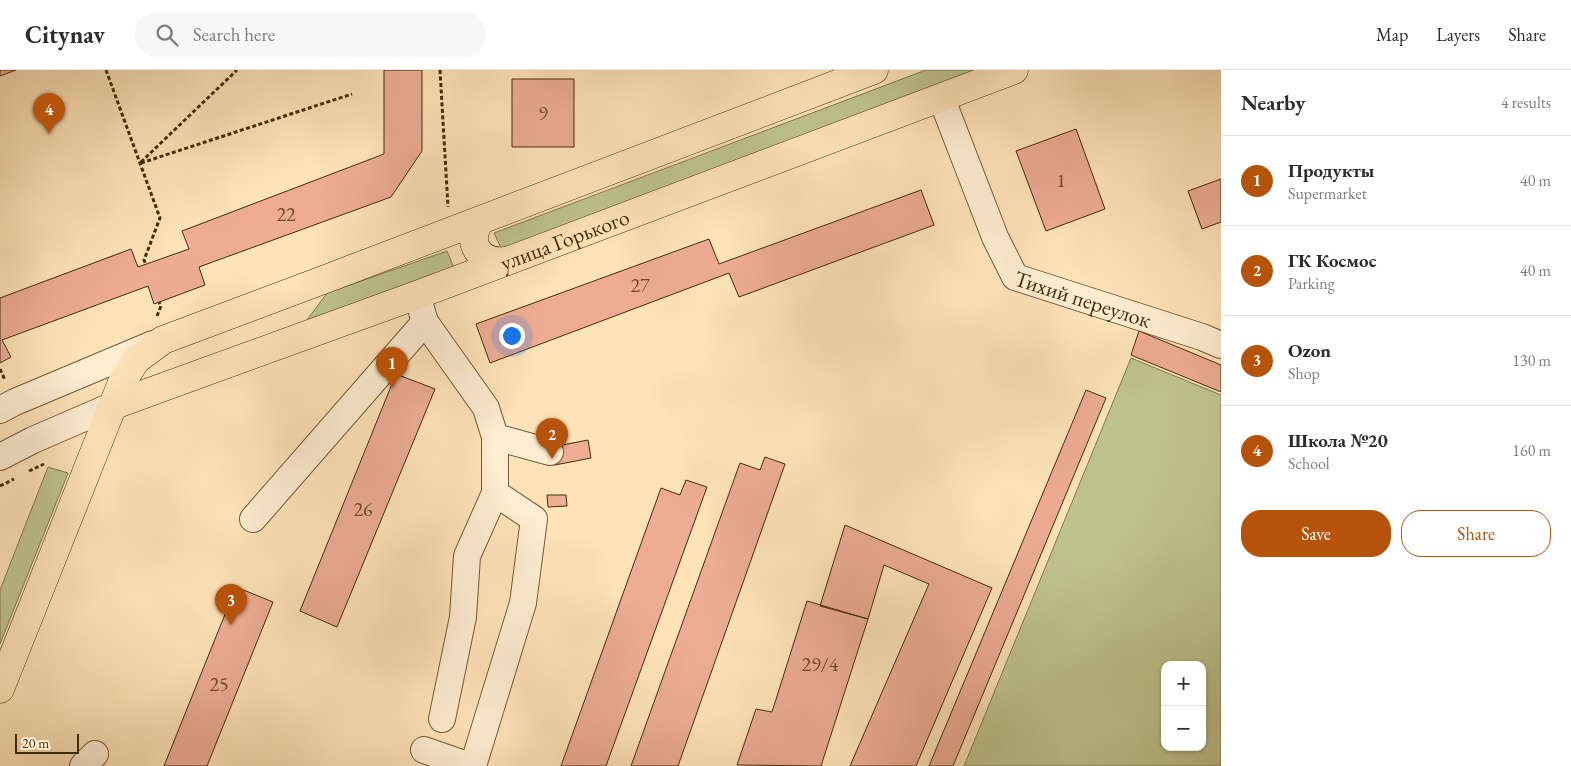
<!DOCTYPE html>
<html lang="en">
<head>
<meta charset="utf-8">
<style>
	body { margin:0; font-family:"EB Garamond",serif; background:#f7f7f7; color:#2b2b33 }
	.controls { position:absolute; right:15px; bottom:15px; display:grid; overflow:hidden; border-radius:10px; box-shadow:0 1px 4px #0004 }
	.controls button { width:45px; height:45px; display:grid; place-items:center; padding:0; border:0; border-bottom:1px solid #e1e1e2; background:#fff; color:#2b2b33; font:25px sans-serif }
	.scale { position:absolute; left:15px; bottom:12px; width:64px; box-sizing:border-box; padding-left:5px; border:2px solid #432c08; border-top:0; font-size:14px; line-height:18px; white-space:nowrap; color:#432c08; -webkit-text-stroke:4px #feedd1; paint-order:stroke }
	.you { position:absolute; left:511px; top:265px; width:18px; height:18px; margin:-12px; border:4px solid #fff; border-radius:50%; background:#1a73e8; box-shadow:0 0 0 8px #1a73e833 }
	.badge { display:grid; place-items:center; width:32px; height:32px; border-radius:50%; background:#b45309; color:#fff; font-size:16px; font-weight:700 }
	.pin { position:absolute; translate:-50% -41px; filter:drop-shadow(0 1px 2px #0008) }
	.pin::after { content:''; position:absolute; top:26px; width:18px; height:15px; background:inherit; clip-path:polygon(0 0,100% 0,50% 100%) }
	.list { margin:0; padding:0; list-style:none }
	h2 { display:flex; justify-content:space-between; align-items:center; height:65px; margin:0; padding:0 20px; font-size:21px }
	h2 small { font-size:16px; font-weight:400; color:#7c7c81 }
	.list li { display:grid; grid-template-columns:32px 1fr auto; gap:15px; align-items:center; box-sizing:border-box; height:90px; padding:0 20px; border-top:1px solid #e1e1e2 }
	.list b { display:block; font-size:19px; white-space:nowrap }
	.list p { margin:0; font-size:16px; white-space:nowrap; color:#7c7c81 }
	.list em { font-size:16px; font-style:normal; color:#7c7c81 }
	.actions { display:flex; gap:10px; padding:15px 20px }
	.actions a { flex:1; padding:11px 0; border:1px solid #b45309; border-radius:20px; text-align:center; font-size:18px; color:#b45309 }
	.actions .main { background:#b45309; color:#fff }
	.icon { flex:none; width:28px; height:28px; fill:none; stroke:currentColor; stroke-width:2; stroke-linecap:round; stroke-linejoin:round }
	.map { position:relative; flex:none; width:1221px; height:696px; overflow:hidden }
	header { display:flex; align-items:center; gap:30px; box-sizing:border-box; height:70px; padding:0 25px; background:#fff; border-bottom:1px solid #e1e1e2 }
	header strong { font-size:24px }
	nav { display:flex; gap:28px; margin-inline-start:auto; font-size:18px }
	.search { width:350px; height:45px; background:#f7f7f7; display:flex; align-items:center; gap:12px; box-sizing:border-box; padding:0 18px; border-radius:20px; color:#7c7c81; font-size:19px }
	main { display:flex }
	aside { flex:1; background:#fff }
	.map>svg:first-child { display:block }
	.green { fill:#bfc48f; stroke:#81784c; fill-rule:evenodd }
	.building { fill:#edac93; stroke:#432c08 }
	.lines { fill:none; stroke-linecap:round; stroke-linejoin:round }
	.minor-casing { stroke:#725a34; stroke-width:28 }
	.major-casing { stroke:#432c08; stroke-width:29 }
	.path { stroke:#432c08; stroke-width:3; stroke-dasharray:4 2.5; stroke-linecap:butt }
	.minor { stroke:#feedd1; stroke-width:26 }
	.major { stroke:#fee3b8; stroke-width:28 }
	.labels { text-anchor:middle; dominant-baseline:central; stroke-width:5; stroke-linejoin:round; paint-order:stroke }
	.number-label { font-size:20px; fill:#6e4c2b }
	.street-label { font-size:22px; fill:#432c08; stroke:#feedd1 }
</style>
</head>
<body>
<header>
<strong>Citynav</strong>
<div class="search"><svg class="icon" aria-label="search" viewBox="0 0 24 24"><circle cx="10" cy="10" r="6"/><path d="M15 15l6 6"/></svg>Search here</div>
<nav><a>Map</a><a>Layers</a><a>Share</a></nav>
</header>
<main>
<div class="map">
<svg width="1221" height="696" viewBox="0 0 1221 696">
	<rect width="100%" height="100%" fill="#fee3b8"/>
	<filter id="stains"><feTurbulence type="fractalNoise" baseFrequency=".004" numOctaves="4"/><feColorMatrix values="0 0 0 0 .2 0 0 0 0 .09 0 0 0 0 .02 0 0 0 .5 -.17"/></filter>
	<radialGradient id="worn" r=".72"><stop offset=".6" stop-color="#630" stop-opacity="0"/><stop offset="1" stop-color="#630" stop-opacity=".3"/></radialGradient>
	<!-- green -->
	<path class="green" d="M926,0h54l-478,180 -8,-17z
		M447,181l7,17 -147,52 20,-27z
		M1131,288l90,37v371h-257zM1165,595h37v82h-37z
		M48,397l20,6 -68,171v-54z"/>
	<!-- building -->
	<path class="building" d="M0,0h16l-16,6z
		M384,0h38v81l-31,46 -192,70 6,18 -51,19 -6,-18 -146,54 9,17 -11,6v-65l131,-49 7,18 51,-18 -7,-18 202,-77z
		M512,9h62v68h-62z
		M1076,59l29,80 -59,22 -30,-80z
		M1221,109v43l-19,7 -14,-38z
		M921,120l13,35 -195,72 -10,-24 -239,90 -14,-39 233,-85 10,25z
		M1139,261l82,34v27l-90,-37z
		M396,304l39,15 -98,238 -37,-16z
		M1086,320l20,8 -153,368h-24z
		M588,370l3,18 -36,7 -3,-18z
		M765,387l20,7 -107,302h-47l109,-303 20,7z
		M686,410l21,7 -101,279h-45l100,-278 19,7z
		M547,425h19l1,11 -19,1z
		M845,455l147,63 -76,178h-66l79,-182 -45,-19 -16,54 -48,-13z
		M236,517l37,15 -66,164h-43z
		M807,531l61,18 -47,147 -84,-1 19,-56 16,3z"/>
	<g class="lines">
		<!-- minor casing -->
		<g class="minor-casing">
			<g id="minor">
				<path id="s1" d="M941,27l54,140 20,40 187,60 19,8"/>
				<path d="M417,225l8,27 61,86 9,29v56l39,26 -11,84 -50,163"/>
				<path d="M0,340l15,-8 138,-58"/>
				<path d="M495,367l55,15"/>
				<path d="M0,387l33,-17 81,-35"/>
				<path d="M253,449l172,-197"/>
				<path d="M442,649l21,-102 4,-61 28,-63"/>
				<path d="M424,680l46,16"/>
				<path d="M83,696l12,-12"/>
			</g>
		</g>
		<!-- major casing -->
		<g class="major-casing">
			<g id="major">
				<path d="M481,150c-17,23 -1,44 26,41"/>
				<path id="s2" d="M114,335l303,-110 597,-225"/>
				<path d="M0,619l123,-309 13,-20 27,-20 160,-60 551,-210"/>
			</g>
		</g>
		<!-- path -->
		<path class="path" d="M106,0l54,148 -16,42 2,5
			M440,0l8,137
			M141,92l96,-92
			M141,93l211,-69
			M157,246l4,-10 -2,-4
			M0,299l5,11
			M29,401l15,-7
			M0,416l14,-7"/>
		<!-- minor -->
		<use href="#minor" class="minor"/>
		<!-- major -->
		<use href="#major" class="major"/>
	</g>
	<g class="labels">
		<!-- number labels -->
		<g class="number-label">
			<text x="543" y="43">9</text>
			<text x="1061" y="110">1</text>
			<text x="286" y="144">22</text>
			<text x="640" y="215">27</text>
			<text x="363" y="439">26</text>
			<text x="820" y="594">29/4</text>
			<text x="219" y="614">25</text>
		</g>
		<!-- street labels -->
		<g class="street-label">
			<text stroke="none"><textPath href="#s2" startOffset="480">улица Горького</textPath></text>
			<text stroke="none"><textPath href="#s1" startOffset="266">Тихий переулок</textPath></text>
		</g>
	</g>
	<rect width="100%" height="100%" filter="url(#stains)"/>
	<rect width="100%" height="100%" fill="url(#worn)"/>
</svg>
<div class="controls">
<button>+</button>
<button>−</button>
</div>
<div class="scale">20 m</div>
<div class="you"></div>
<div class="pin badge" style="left:392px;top:318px">1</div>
<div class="pin badge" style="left:552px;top:389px">2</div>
<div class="pin badge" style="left:231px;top:555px">3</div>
<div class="pin badge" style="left:49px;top:64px">4</div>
</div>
<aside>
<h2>Nearby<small>4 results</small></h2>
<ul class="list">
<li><span class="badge">1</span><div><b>Продукты</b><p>Supermarket</p></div><em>40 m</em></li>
<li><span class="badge">2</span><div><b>ГК Космос</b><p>Parking</p></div><em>40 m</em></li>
<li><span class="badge">3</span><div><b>Ozon</b><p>Shop</p></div><em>130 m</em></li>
<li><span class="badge">4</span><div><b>Школа №20</b><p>School</p></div><em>160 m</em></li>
</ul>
<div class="actions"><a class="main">Save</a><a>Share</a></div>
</aside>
</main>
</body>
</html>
